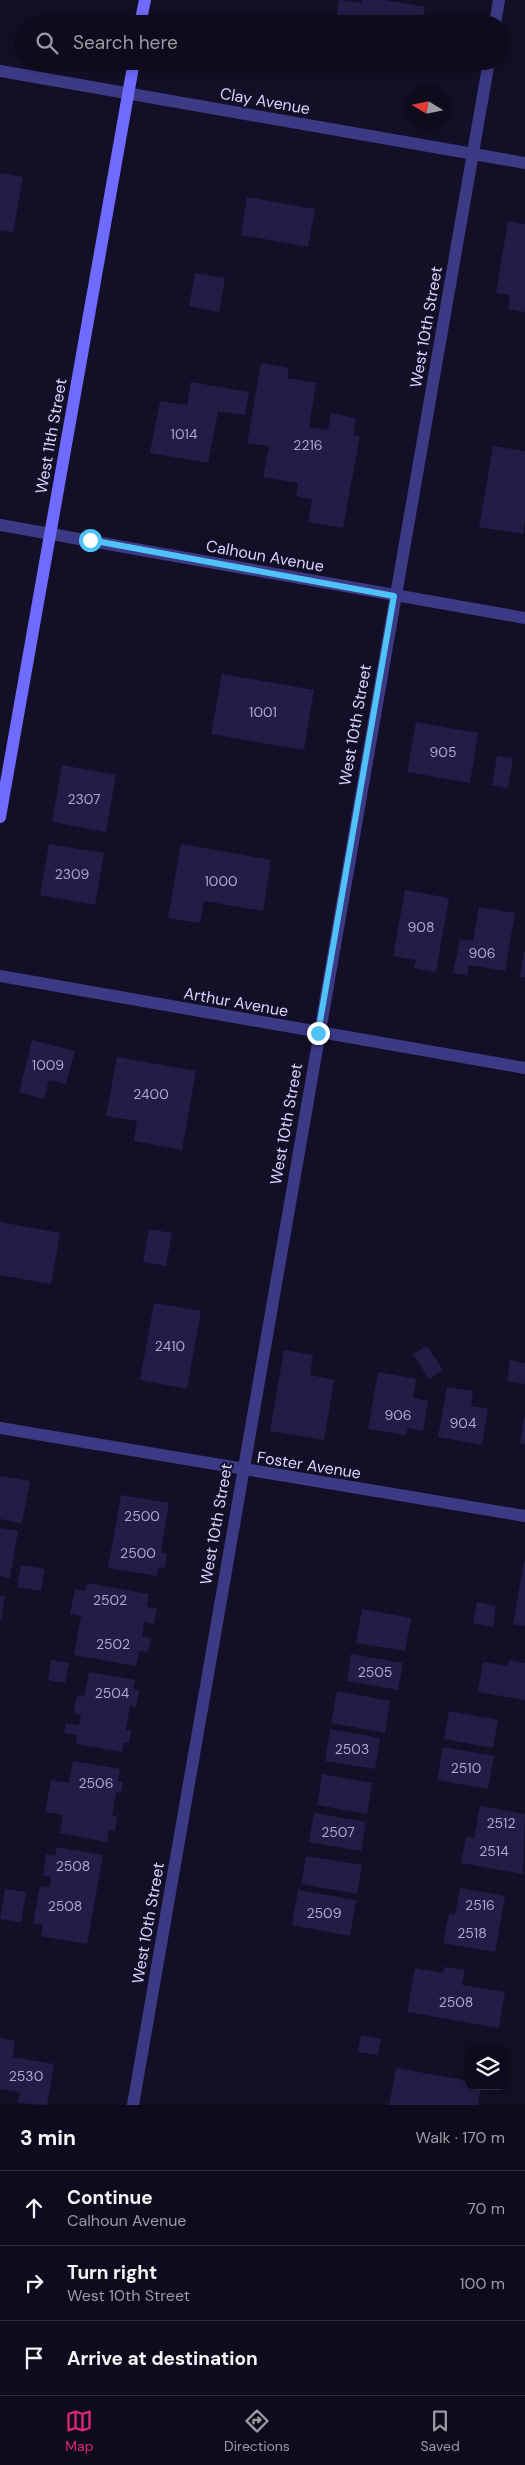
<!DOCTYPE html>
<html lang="en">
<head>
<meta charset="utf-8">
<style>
	body { margin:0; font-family:"DM Sans",sans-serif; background:#171425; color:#f1f3f6 }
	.controls { position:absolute; right:15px; bottom:15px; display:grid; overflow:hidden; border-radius:10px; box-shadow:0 2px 8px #0003 }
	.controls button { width:45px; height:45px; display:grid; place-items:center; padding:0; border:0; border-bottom:1px solid #2e2b3b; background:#0e0b1c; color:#f1f3f6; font:25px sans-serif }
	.compass { position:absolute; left:405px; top:85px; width:45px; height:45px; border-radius:50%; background:#0e0b1c; box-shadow:0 2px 8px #0003; rotate:280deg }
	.stop { position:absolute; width:15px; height:15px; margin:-11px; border:4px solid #4fc3f7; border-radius:50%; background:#fff }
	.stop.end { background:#4fc3f7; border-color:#fff; box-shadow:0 1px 5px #0008 }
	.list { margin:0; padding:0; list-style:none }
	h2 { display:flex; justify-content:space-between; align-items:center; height:65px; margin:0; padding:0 20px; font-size:21px }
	h2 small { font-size:16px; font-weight:400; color:#9b9ba3 }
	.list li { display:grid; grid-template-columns:32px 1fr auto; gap:15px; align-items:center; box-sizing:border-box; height:75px; padding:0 20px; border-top:1px solid #2e2b3b }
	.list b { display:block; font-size:19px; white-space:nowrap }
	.list p { margin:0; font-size:16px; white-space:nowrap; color:#9b9ba3 }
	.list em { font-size:16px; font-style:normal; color:#9b9ba3 }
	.icon { flex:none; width:28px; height:28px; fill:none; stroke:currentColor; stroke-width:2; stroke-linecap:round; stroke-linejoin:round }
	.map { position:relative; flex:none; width:525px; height:2105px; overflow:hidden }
	.search { position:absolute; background:#0e0b1c; box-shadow:0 2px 8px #0003; left:15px; right:15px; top:15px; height:55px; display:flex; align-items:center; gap:12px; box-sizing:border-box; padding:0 18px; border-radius:28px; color:#9b9ba3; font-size:19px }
	.sheet { height:290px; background:#0e0b1c }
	nav { display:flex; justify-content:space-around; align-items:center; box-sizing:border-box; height:70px; border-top:1px solid #2e2b3b; background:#0e0b1c; font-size:14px; color:#9b9ba3 }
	nav a { display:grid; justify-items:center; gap:2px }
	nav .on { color:#db2777 }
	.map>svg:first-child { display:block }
	.building { fill:#241b47 }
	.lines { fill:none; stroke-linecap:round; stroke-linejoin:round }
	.minor { stroke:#3d3a85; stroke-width:12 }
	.secondary { stroke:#6f6bff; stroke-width:12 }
	.route { stroke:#4fc3f7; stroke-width:6 }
	.labels { text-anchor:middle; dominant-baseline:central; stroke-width:4; stroke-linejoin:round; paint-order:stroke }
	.number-label { font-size:14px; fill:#aca6d1 }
	.street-label { font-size:16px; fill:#d9d4ff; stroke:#130f26 }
</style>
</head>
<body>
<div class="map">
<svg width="525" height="2105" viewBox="0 0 525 2105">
	<rect width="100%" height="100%" fill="#130f26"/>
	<!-- building -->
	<path class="building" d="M339,0l22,3 1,-3h23l40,7 -3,17h-87z
		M0,173l23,4 -10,55 -13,-2z
		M247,197l68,12 -7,38 -67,-12z
		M508,221l17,3v88l-17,-3 2,-14 -14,-2z
		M195,273l30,5 -6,34 -30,-6z
		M261,363l28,5 -2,10 29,5 -7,44 19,3 3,-17 25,5 -3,17 7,1 -17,92 -35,-6 4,-23 -16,-3 2,-13 -35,-6 6,-31 -22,-3z
		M191,382l58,10 -4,23 -27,-4 -10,52 -58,-10 10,-52 27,4z
		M493,446l32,5v70l-2,13 -44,-7z
		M222,674l92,16 -10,60 -93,-16z
		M416,722l62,11 -8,50 -63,-11z
		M497,756l16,2 -5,30 -16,-3z
		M62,765l54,10 -10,57 -54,-10z
		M49,844l55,9 -9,52 -55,-10z
		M181,844l90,16 -8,51 -59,-10 -4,22 -32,-5z
		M405,890l44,8 -13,74 -22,-4 2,-8 -23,-4z
		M479,907l36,6 -10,58 -36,-6 -2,10 -14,-2 7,-34 13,2z
		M524,952h1v25h-5z
		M32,1040l43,11 -9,33 -17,-4 -5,19 -25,-7z
		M117,1057l79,14 -14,79 -48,-9 3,-20 -31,-5z
		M0,1222l60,11 -9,51 -51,-9z
		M149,1229l23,4 -6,33 -23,-4z
		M154,1303l47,8 -14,78 -47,-9z
		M427,1346l16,24 -14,9 -16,-25z
		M284,1350l29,5 -3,20 24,5 -10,60 -54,-9z
		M510,1360l15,3v21l-18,-3z
		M378,1372l38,7 -3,19 15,3 -5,30 -15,-3 -2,7 -38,-6z
		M447,1387l26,4 -2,15 17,3 -6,36 -44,-8z
		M524,1418h1v26l-5,-1z
		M0,1476l30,5 -8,42 -22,-4z
		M121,1495l48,8 -8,49 6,2 -2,14 -7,-1 -1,9 -49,-8z
		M0,1528l18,3 -8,47 -10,-2z
		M524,1562h1v64l-12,-2z
		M21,1565l24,4 -4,22 -24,-4z
		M87,1583l62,11 -2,13 10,1 -3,16 -10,-2 -2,15 9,1 -3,14 -9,-1 -3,15 -62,-11 7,-39 -11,-2 5,-25 10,2z
		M0,1596h5l-4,24h-1z
		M477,1602l19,4 -3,21 -20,-4z
		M362,1609l49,9 -6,33 -49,-8z
		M351,1654l52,9 -5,27 -51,-9z
		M51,1660l18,3 -4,20 -17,-3z
		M509,1660l16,3v37l-47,-8 5,-30 25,4z
		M89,1672l46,8 -2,9 6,1 -3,17 -6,-1 -4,24h5l-2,13 -5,-1 -2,10 -46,-8 1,-9 -13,-2 2,-10 13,2 2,-10 -7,-1 1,-10 2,-9 7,1z
		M337,1691l53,10 -5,32 -54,-10z
		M449,1711l49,9 -5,28 -49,-9z
		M330,1729l50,9 -5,31 -50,-8z
		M443,1747l51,9 -6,33 -51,-9z
		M73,1761l47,8 -2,12 5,1 -2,11 -5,-1 -4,24 5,1 -2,14 -6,-1 -2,12 -47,-9 3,-18 -18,-3 6,-32 18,3z
		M322,1774l50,9 -5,31 -50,-9z
		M480,1806l45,8 -2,60 -62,-11 5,-26 8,1z
		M314,1813l52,9 -5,29 -52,-9z
		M57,1847l46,8 -16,89 -46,-8 2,-11 -10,-2 7,-37 10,1 1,-10 -8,-1 3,-22 9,2z
		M306,1856l56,9 -5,29 -56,-10z
		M460,1888l45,8 -10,56 -52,-9 6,-29 6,1z
		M5,1889l21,3 -5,30 -21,-3z
		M298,1890l58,10 -6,36 -58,-11z
		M444,1967l21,3 -3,15 43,7 -6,36 -92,-16 8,-44 28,5z
		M361,2035l20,4 -3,16 -20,-3z
		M0,2038l15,3 -2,16 41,7 -7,41 -29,-2 2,-11 -20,-3z
		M396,2068l73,13v5h12l-3,19h-89z"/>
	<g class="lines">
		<!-- minor -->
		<path class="minor" d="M495,24l4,-24
			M0,71l525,92
			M0,525l525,93
			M0,976l525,92
			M0,1428l525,88
			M133,2105l356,-2044"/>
		<!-- secondary -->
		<path class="secondary" d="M140,24l5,-24
			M0,817l134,-756"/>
	</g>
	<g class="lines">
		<!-- route -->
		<path class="route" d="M90,540l304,56 -76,437"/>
	</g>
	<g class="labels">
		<!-- number labels -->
		<g class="number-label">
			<text x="184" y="434">1014</text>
			<text x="308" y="445">2216</text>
			<text x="263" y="712">1001</text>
			<text x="443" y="752">905</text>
			<text x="84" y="799">2307</text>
			<text x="72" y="874">2309</text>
			<text x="221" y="881">1000</text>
			<text x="421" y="927">908</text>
			<text x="482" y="953">906</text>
			<text x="48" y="1065">1009</text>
			<text x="151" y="1094">2400</text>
			<text x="170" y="1346">2410</text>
			<text x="398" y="1415">906</text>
			<text x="463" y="1423">904</text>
			<text x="142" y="1516">2500</text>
			<text x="138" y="1553">2500</text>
			<text x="110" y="1600">2502</text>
			<text x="113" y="1644">2502</text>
			<text x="375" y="1672">2505</text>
			<text x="112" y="1693">2504</text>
			<text x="352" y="1749">2503</text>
			<text x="466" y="1768">2510</text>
			<text x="96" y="1783">2506</text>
			<text x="501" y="1823">2512</text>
			<text x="338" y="1832">2507</text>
			<text x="494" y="1851">2514</text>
			<text x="73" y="1866">2508</text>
			<text x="480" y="1905">2516</text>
			<text x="65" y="1906">2508</text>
			<text x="324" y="1913">2509</text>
			<text x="472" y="1933">2518</text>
			<text x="456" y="2002">2508</text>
			<text x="26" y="2076">2530</text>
		</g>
		<!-- street labels -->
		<g class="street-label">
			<text transform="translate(265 101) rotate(10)">Clay Avenue</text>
			<text transform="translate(426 327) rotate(-80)">West 10th Street</text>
			<text transform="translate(51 436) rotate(-80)">West 11th Street</text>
			<text transform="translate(265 556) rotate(10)">Calhoun Avenue</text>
			<text transform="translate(355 725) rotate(-80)">West 10th Street</text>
			<text transform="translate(236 1002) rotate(10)">Arthur Avenue</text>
			<text transform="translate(286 1124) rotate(-80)">West 10th Street</text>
			<text transform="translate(309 1465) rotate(9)">Foster Avenue</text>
			<text transform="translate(216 1524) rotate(-80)">West 10th Street</text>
			<text transform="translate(148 1923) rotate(-80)">West 10th Street</text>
		</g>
	</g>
</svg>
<div class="controls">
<button><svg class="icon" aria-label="layers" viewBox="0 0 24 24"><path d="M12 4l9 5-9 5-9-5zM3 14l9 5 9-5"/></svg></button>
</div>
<svg class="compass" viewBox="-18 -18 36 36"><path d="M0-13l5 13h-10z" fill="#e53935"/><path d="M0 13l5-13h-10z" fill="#9b9ba3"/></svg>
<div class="stop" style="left:90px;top:540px"></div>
<div class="stop end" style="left:318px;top:1033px"></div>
<div class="search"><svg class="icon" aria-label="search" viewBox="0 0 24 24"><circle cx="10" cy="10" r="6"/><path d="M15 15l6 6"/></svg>Search here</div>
</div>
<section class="sheet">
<h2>3 min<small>Walk · 170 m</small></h2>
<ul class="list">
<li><svg class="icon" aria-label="ahead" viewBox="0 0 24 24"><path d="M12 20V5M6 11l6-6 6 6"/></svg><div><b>Continue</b><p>Calhoun Avenue</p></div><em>70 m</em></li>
<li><svg class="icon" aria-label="right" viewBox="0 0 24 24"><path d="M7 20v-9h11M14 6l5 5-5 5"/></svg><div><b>Turn right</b><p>West 10th Street</p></div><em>100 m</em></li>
<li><svg class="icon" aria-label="arrive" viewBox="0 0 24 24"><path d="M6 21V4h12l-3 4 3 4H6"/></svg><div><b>Arrive at destination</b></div></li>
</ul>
</section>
<nav>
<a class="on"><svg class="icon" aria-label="map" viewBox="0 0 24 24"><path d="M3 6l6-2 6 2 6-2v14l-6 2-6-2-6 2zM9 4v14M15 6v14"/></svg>Map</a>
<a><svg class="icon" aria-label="directions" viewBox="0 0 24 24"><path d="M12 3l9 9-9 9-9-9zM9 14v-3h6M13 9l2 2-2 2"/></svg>Directions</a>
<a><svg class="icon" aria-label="saved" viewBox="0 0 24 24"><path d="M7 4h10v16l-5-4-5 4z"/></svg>Saved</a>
</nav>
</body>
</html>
